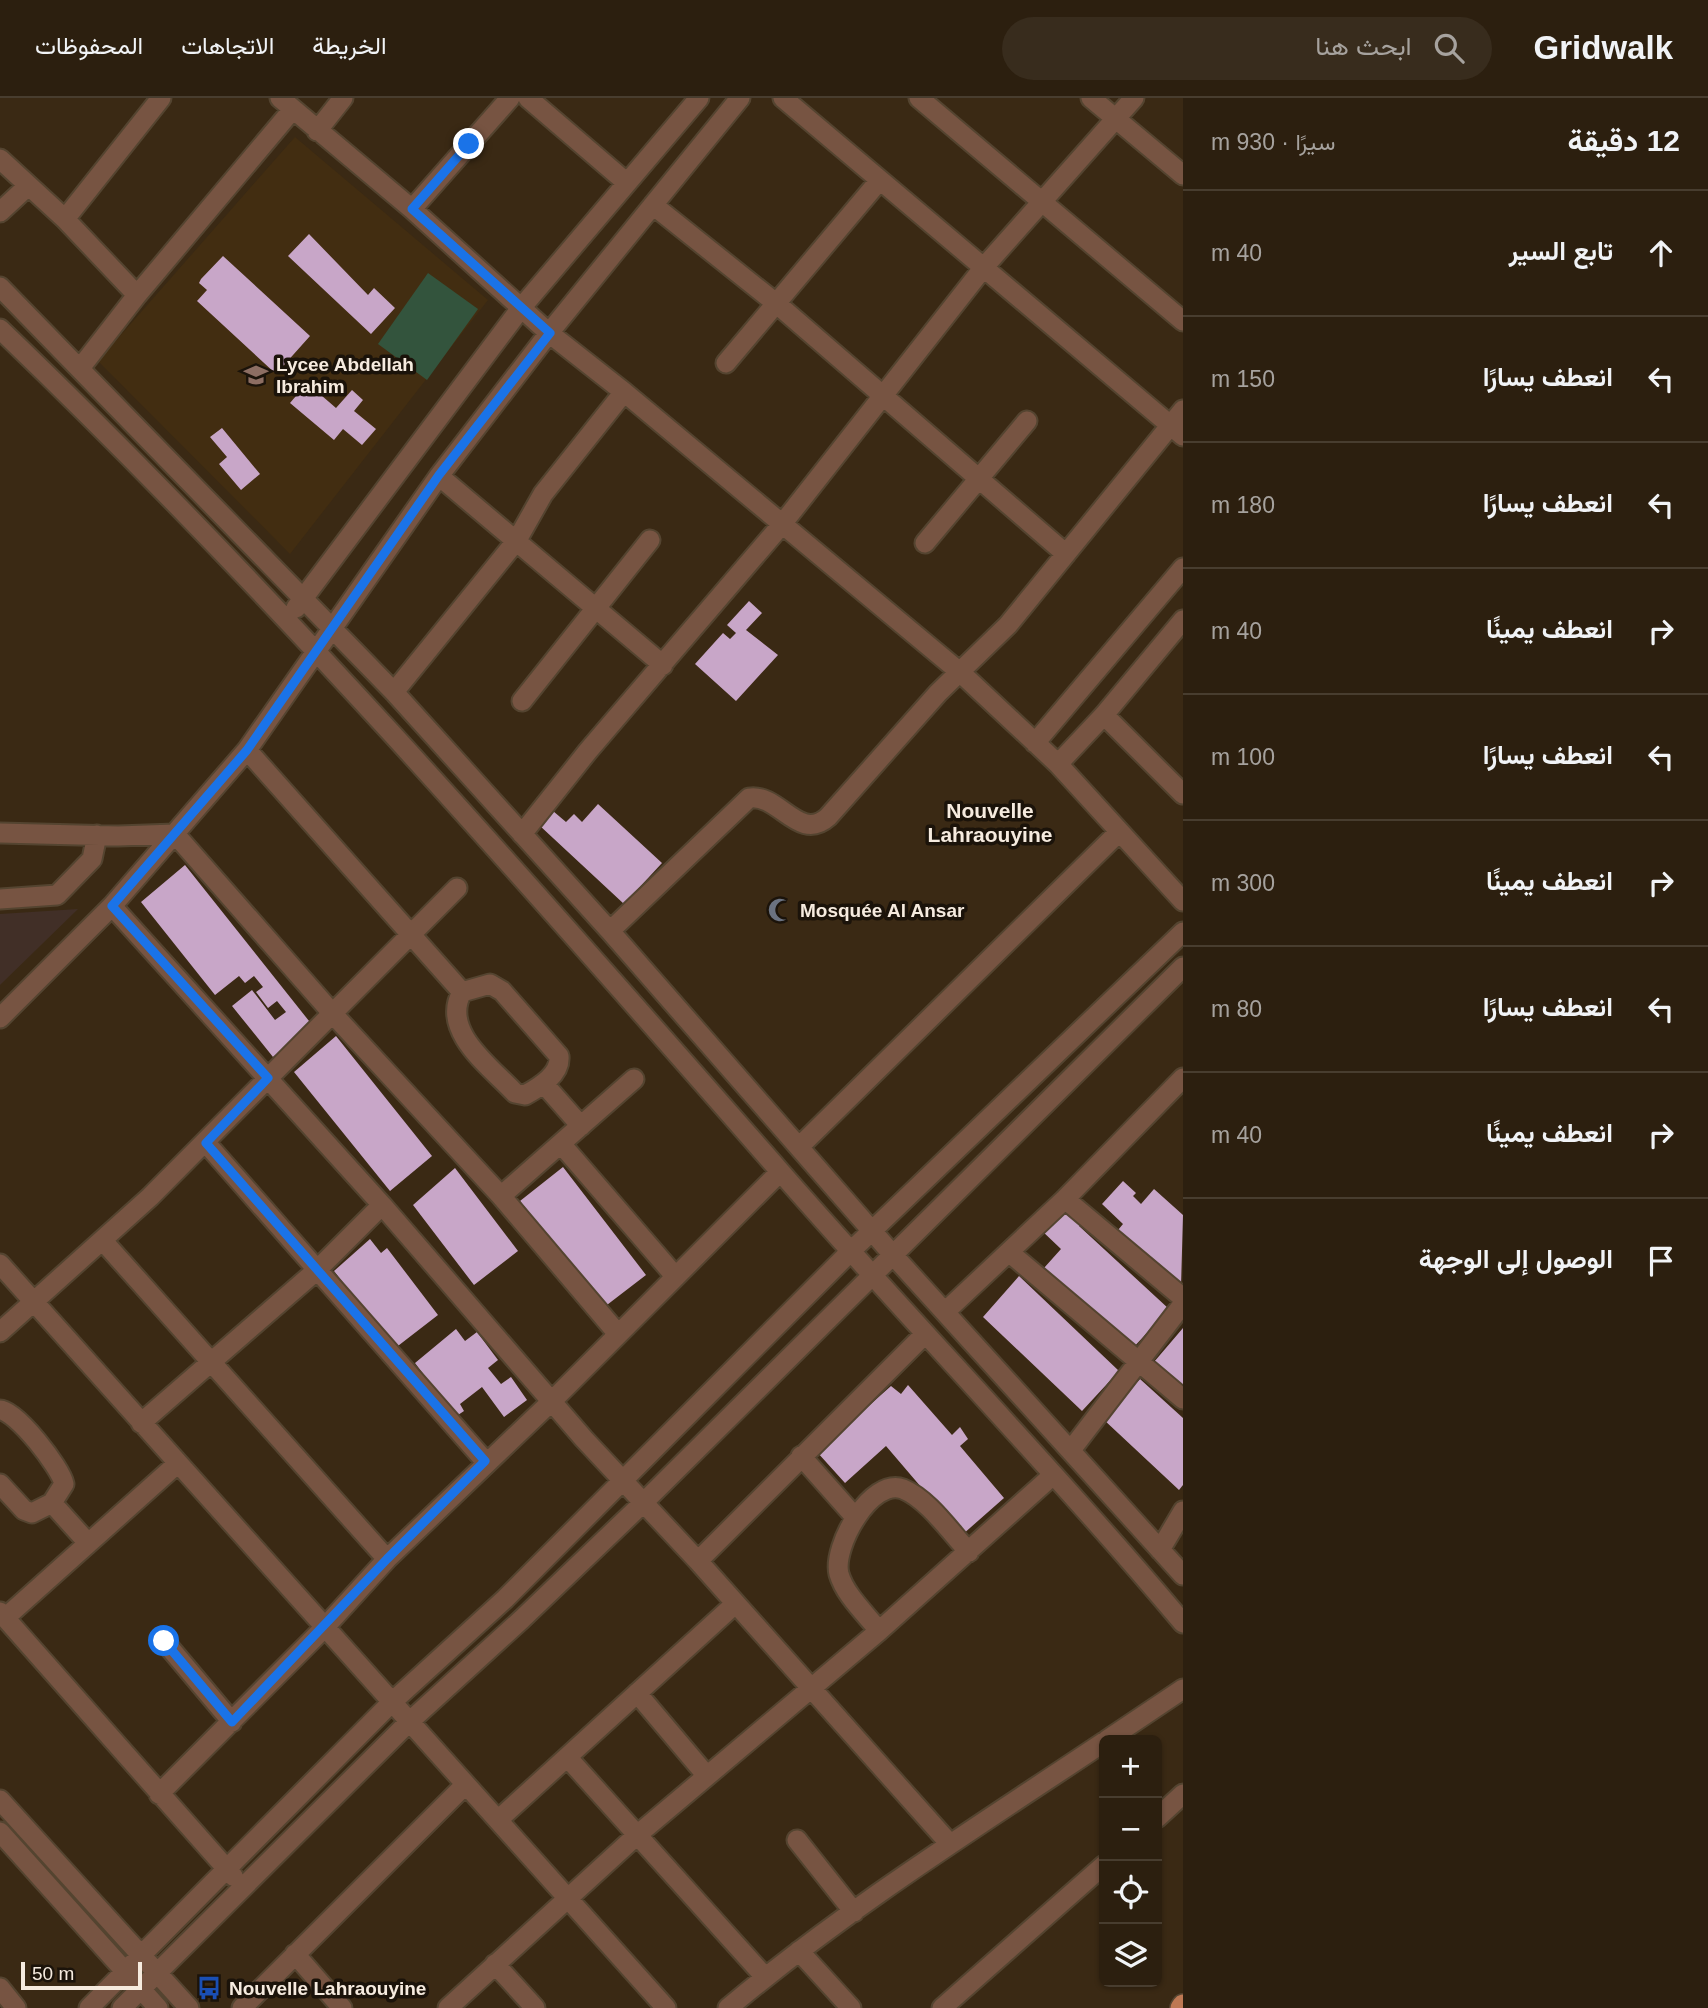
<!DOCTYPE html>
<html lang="ar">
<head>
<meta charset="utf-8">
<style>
	body { margin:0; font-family:Arial,Vazirmatn,sans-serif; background:#382c1d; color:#f1f3f6; direction:rtl }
	.controls { position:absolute; right:21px; bottom:21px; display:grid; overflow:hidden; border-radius:10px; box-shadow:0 2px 5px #0004 }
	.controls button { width:63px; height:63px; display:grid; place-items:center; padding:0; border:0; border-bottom:2px solid #483d2f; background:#2c1f0f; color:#f1f3f6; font:35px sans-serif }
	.scale { position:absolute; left:21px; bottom:18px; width:121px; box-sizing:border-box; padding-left:7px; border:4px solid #f6ebdf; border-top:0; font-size:19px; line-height:24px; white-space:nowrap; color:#f6ebdf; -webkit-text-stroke:5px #1b130a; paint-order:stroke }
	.stop { position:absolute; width:21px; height:21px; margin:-16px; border:5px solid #1a73e8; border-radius:50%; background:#fff }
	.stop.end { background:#1a73e8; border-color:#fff; box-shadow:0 2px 7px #0008 }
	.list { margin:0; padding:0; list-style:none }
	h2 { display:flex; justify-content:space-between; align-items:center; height:91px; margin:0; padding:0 28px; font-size:30px }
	h2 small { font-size:23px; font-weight:400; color:#a6a29e }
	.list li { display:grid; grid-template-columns:46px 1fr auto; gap:21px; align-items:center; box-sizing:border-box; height:126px; padding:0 28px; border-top:2px solid #483d2f }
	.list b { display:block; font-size:26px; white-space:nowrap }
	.list em { font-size:23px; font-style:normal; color:#a6a29e }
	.icon { flex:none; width:38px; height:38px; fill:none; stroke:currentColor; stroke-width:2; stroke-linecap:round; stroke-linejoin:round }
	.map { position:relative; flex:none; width:1183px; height:1910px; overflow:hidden; direction:ltr }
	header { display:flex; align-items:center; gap:42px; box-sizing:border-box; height:98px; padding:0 35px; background:#2c1f0f; border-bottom:2px solid #483d2f }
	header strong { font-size:33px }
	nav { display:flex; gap:38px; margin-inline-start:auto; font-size:24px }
	.search { width:490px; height:63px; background:#382c1d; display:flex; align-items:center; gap:18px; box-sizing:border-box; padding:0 24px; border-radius:38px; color:#a6a29e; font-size:26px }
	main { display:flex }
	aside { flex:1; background:#2c1f0f }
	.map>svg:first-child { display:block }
	.built { fill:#422d11 }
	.industrial { fill:#412f27 }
	.green { fill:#33543d }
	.building { fill:#c8a6c8 }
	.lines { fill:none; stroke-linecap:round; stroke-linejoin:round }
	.minor-casing { stroke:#544430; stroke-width:23 }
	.major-casing { stroke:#544430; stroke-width:24 }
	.minor { stroke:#775442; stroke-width:19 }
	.major { stroke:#be7853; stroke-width:21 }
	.route { stroke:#1a73e8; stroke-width:9 }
	.labels { text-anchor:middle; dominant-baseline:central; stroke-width:7; stroke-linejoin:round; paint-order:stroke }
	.poi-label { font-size:19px; font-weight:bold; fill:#f6ebdf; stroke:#1b130a; text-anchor:start }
	.neighbourhood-label { font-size:21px; font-weight:bold; fill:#f6ebdf; stroke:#1b130a }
</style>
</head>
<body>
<header>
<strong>Gridwalk</strong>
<div class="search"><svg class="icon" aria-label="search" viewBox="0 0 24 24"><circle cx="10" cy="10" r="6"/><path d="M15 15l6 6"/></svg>ابحث هنا</div>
<nav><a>الخريطة</a><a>الاتجاهات</a><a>المحفوظات</a></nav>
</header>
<main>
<aside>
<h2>12 دقيقة<small>سيرًا · 930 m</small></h2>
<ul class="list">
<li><svg class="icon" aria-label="ahead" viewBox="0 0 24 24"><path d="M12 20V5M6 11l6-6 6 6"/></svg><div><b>تابع السير</b></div><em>40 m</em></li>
<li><svg class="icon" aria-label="left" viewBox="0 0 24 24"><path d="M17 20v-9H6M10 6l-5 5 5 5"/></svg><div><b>انعطف يسارًا</b></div><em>150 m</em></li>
<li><svg class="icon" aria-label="left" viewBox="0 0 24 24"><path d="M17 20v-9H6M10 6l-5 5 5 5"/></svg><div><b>انعطف يسارًا</b></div><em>180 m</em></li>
<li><svg class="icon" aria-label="right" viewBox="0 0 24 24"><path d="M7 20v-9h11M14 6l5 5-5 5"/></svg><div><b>انعطف يمينًا</b></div><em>40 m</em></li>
<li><svg class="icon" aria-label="left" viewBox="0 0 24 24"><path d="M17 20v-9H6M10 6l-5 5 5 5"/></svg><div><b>انعطف يسارًا</b></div><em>100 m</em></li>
<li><svg class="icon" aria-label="right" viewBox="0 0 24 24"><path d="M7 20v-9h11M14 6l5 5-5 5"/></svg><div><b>انعطف يمينًا</b></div><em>300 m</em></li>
<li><svg class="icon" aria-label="left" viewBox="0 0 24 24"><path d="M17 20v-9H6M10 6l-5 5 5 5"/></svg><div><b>انعطف يسارًا</b></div><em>80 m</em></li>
<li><svg class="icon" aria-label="right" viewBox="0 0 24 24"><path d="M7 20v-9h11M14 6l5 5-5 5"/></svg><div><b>انعطف يمينًا</b></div><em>40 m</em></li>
<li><svg class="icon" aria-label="arrive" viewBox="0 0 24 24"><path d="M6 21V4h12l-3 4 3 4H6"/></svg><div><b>الوصول إلى الوجهة</b></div></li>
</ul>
</aside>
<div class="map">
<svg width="1183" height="1910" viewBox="0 0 1183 1910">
	<rect width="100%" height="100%" fill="#3a2914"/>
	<!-- built -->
	<path class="built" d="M295,39l193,163 -198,254 -192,-193z"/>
	<!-- industrial -->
	<path class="industrial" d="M78,811l-78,76v-71z"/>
	<!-- green -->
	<path class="green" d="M428,175l50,36 -51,71 -49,-36z"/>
	<!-- building -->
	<path class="building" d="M309,136l59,61 6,-7 21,20 -24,26 -83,-78z
		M223,158l87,80 -34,38 -79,-73 10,-11 -8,-7 2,-4z
		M307,285l29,25 16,-18 11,10 -9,11 22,18 -14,16 -19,-16 -9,11 -44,-37z
		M222,330l38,46 -19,16 -22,-26 8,-7 -17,-20z
		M749,503l13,12 -16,17 32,25 -42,46 -41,-37 28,-31 7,6 6,-6 -9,-8z
		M598,706l64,59 -38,41 -85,-79 14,-14 13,11 8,-8 8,8z
		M185,767l128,161 -40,31 -41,-51 20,-16 23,30 11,-8 -9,-11 -9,7 -12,-16 7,-5 -9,-11 -9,7 -6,-7 -24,19 -74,-93z
		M336,938l96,120 -42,35 -96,-119z
		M563,1069l83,108 -43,33 -83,-107z
		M455,1070l63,83 -44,34 -61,-80z
		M1123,1083l13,12 -3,3 8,8 13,-15 29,26 -2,72 -63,-57 5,-6 -21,-20z
		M1062,1107l20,18 -3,3 90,83 -37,40 -88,-81 17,-19 -21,-20z
		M370,1141l11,14 6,-5 51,67 -44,34 -60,-78z
		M1019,1178l100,95 -37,40 -99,-94z
		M1183,1230v59l-29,-25z
		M456,1231l9,12 12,-9 21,28 -10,8 13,16 10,-7 16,23 -23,17 -22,-30 -22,17 4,7 -9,6 -40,-54z
		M1140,1281l43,39v67l-4,5 -76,-71z
		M908,1287l44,50 8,-8 8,12 -8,7 44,52 -42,37 -76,-89 -41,37 -28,-31 74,-66 10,8z"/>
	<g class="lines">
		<!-- minor casing -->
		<g class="minor-casing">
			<path id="minor" d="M280,0l132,111 137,124 75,59 337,281 97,91 125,137
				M528,0l99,85
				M783,0l400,338
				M919,0l264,223
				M1091,0l92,77
				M317,33l26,-33
				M0,61l65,60 72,76
				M653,107l124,99 289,250
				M412,111l98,-111
				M0,114l28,-26
				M65,121l96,-121
				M0,189l394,405 216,239 283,324 290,320
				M0,231c276,265 527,553 778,840 133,153 275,299 405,454
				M726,265l153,-182
				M81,269l56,-72 156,-186
				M439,378l224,189
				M925,445l102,-122
				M296,510l225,-300 178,-210
				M394,594l123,-152 26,-46 81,-102
				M522,603l128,-161
				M1104,617l79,79
				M1035,645l148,-175
				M247,652l215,242
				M1058,666l46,-49 79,-95
				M0,735l118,3 57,-2 158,180 168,182 117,138
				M522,736l66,-83 195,-228 201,-256 150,-169
				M0,801l57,-4 35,-36 5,-24
				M112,808l270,299 202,234 114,122 252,283
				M610,833l139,-133c30,-5 50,45 79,19l110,-124 70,-68 175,-215
				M490,886l12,7 57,65c2,18 -19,31 -34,39l-10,-2c-24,-26 -75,-62 -53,-101z
				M0,920l112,-112 135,-156 192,-274 110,-143 191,-235
				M544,986l37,42
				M206,1045l279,318
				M562,1047l113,131
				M799,1049l320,-315
				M501,1098l133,-117
				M1065,1101l118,99
				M104,1144l283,317
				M1010,1155l173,146
				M0,1166l666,744
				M946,1213l119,-112 118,-121
				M0,1234l150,-135 307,-309
				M0,1312c16,0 61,58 64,74l-12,19 -20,10 -8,-3 -24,-26
				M141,1325l176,-153 65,-65
				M1071,1352l112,-146
				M801,1358l54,61
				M52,1405l36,40
				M1160,1452l23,-39
				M698,1463l226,-226
				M0,1514l233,264
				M5,1520l172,-154
				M879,1533c-13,-17 -34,-36 -40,-57 -7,-27 32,-97 64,-85 25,10 48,44 66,63
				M164,1543l68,81
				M637,1595l70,83
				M1107,1642l76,-51
				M568,1660l197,219
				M159,1696l166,-167 62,-68 165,-158 228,-229
				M0,1702l189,208
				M1157,1720l26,-24
				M498,1722l237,-216
				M0,1734l158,176
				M797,1742l57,72
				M799,1853l52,57
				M295,1856l47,54
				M495,1866l40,44
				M0,1890l16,20
				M89,1910l302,-305 114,-104 346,-348 332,-319
				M122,1910l286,-285 114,-104 122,-117 539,-535
				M242,1910l223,-223
				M448,1910l188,-172 243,-205 173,-155
				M728,1910c118,-99 249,-181 376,-266
				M942,1910l162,-143"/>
		</g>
		<!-- major casing -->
		<g class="major-casing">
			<path id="major" d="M1181,1910l2,-3"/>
		</g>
		<!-- minor -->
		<use href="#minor" class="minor"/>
		<!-- major -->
		<use href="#major" class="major"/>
	</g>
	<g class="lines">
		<!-- route -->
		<path class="route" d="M164,1543l68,81 155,-163 98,-98 -279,-318 62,-65 -156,-172 135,-156 192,-275 111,-142 -138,-124 57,-65"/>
	</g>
	<!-- icons -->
	<defs>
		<g id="school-bare" transform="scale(1.89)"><path d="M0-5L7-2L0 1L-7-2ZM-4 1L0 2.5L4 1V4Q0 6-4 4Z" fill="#8d6e63" stroke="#1b130a" stroke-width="2.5" paint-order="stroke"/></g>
		<g id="mosque-bare" transform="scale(1.89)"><path d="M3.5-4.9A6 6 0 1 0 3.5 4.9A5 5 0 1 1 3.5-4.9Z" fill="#6b7280" stroke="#1b130a" stroke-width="2.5" paint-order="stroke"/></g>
		<g id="bus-bare" transform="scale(1.89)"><path d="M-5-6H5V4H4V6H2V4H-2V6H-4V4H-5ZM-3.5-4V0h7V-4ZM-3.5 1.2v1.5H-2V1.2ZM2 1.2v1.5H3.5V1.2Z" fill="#1a4fb4" stroke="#1b130a" stroke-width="2.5" paint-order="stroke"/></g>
	</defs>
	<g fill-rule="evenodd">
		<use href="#school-bare" x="256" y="277"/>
		<use href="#mosque-bare" x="780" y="812"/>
		<use href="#bus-bare" x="209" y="1890"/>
	</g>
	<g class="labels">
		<!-- poi labels -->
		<g class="poi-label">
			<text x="276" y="266">Lycee Abdellah<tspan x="276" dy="22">Ibrahim</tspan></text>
			<text x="800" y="812">Mosquée Al Ansar</text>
			<text x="229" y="1890">Nouvelle Lahraouyine</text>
		</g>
		<!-- neighbourhood labels -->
		<g class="neighbourhood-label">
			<text x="990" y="712">Nouvelle<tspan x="990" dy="24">Lahraouyine</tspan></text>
		</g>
	</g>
</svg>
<div class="controls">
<button>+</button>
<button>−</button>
<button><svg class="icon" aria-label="locate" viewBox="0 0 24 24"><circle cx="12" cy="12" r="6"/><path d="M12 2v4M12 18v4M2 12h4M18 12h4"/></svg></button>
<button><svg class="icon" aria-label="layers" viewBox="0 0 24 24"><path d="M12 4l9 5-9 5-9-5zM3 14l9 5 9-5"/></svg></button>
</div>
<div class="scale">50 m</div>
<div class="stop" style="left:164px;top:1543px"></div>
<div class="stop end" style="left:469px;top:46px"></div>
</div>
</main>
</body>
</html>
